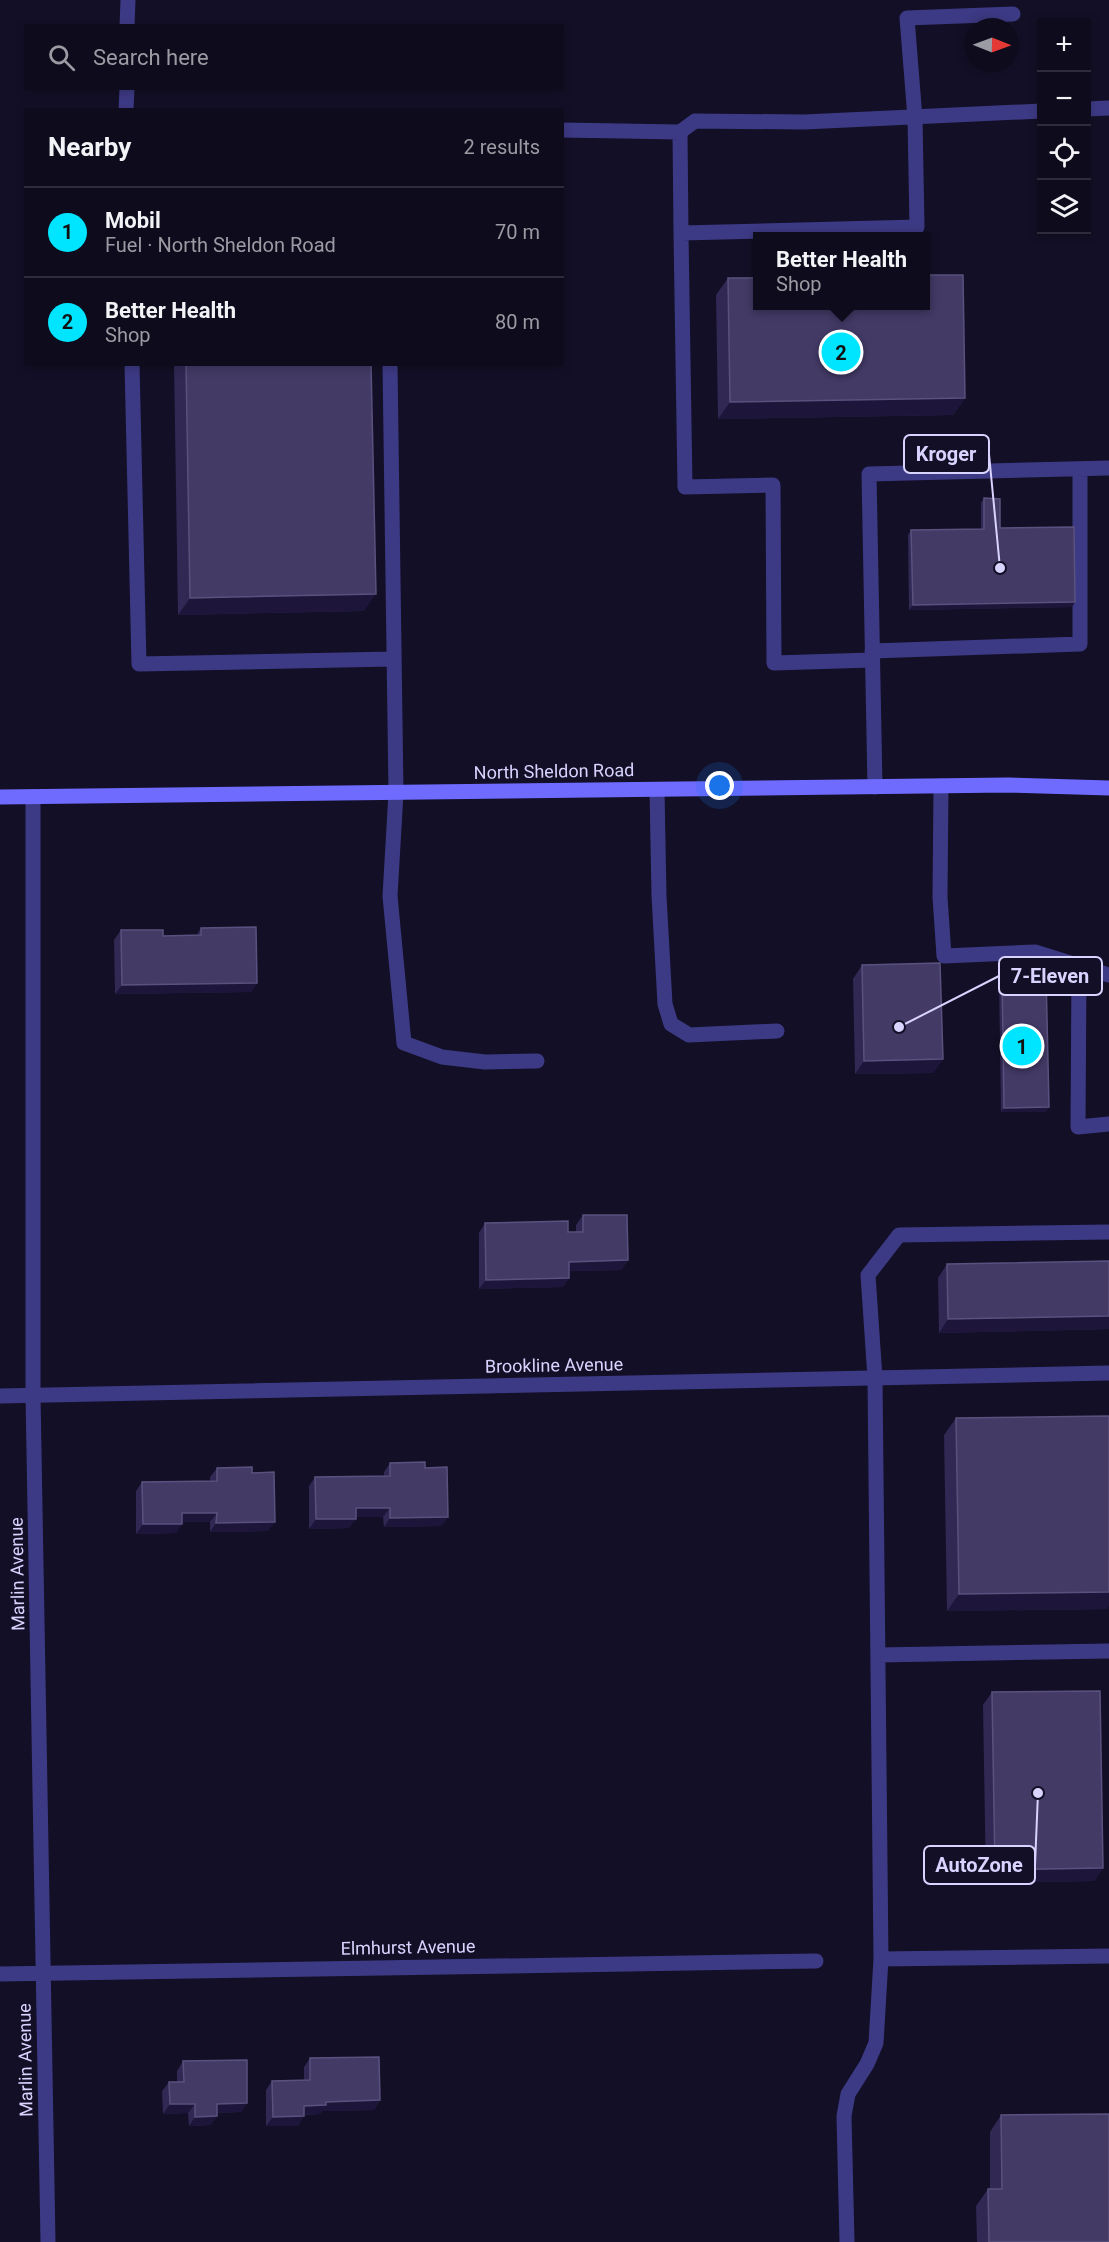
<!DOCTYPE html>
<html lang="en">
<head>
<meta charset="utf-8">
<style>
	body { margin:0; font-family:Roboto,sans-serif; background:#171425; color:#f1f3f6 }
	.controls { position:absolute; right:18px; top:18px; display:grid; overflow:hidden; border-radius:0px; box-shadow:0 3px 9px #0003 }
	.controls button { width:54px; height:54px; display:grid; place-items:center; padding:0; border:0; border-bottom:2px solid #2e2b3b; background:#0e0b1c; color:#f1f3f6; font:30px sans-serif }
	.compass { position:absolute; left:965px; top:18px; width:54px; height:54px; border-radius:50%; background:#0e0b1c; box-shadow:0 3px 9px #0003; rotate:91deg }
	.you { position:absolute; left:720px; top:786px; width:21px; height:21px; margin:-15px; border:4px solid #fff; border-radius:50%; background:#1a73e8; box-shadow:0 0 0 9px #1a73e833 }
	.badge { display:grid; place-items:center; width:39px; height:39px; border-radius:50%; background:#00e5ff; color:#111; font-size:20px; font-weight:700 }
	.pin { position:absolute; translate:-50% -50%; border:3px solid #fff; box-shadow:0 2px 6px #0006 }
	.popup { position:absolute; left:753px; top:232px; width:177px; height:78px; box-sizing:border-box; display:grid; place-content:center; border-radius:0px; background:#0e0b1c; filter:drop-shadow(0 2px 4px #0005); font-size:20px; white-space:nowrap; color:#9b9ba3 }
	.popup b { font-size:22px; color:#f1f3f6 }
	.popup::after { content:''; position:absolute; left:50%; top:100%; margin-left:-12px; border:12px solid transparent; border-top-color:#0e0b1c }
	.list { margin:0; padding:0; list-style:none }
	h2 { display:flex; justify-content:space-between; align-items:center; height:78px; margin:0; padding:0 24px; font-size:26px }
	h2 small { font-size:20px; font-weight:400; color:#9b9ba3 }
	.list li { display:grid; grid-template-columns:39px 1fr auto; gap:18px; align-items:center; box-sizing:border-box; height:90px; padding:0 24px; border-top:2px solid #2e2b3b }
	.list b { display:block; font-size:22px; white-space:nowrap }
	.list p { margin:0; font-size:20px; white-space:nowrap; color:#9b9ba3 }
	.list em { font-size:20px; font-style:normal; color:#9b9ba3 }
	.icon { flex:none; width:33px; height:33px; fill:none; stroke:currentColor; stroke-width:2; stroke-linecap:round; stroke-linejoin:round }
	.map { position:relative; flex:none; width:1109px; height:2242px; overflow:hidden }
	.search { position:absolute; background:#0e0b1c; box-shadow:0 3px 9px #0003; left:24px; top:24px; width:540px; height:66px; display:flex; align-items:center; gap:15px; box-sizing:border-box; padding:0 21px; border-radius:0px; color:#9b9ba3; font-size:22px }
	.panel { position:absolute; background:#0e0b1c; box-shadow:0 3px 9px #0003; left:24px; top:108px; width:540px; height:258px; border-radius:0px }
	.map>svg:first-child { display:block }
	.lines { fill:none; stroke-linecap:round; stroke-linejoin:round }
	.service { stroke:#3d3a85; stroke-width:15 }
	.minor { stroke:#3d3a85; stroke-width:15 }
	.secondary { stroke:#6f6bff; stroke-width:15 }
	.wall { fill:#312854 }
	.shaded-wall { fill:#1d163a }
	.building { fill:#433a66; stroke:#5a527e; stroke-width:1.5 }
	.labels { text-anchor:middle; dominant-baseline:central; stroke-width:6; stroke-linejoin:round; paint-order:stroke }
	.street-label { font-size:18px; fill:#d9d4ff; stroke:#130f26 }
	.leader { fill:none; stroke:#d9d4ff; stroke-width:2 }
	.callout-dot { fill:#d9d4ff; stroke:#130f26; stroke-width:2 }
	.callout { fill:#130f26; stroke:#d9d4ff; stroke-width:2 }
	.callout-label { font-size:20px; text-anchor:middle; font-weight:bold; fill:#d9d4ff }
</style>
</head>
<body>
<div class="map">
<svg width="1109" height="2242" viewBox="0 0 1109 2242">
	<rect width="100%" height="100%" fill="#130f26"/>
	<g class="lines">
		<!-- service -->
		<path class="service" d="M127,26l1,-26
			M1086,109l23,-1
			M126,110l1,-22
			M562,130l118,2 15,-11 109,1 238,-11
			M680,132l1,101
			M132,364l7,300 254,-5
			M390,364l6,429 -6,103 14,147 38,14 43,5 52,-1
			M872,651l208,-7v-175
			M872,660l-98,3 -1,-178 -88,2 -4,-254 236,-6 -2,-109 -8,-100 106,-4
			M941,786l-1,111 4,59 91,-4 74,23
			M875,787l-6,-313 240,-6
			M657,790l2,106 6,108 6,20 18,11 88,-4
			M1079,966l-1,161 31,-3
			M878,1655l231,-4
			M881,1959l-6,-581 -7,-103 31,-40 210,-3
			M847,2242l-3,-126 4,-22 19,-30 9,-21 5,-84 228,-3"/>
		<!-- minor -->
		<path class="minor" d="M33,797v598l15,847
			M0,1396l1109,-23
			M0,1974l816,-13"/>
		<!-- secondary -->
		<path class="secondary" d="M0,797l1008,-12 101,3"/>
	</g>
	<!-- wall -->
	<path class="wall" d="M927,275l38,123 -12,17 -235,4 -2,-124 12,-17z
		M174,364h197l-7,247 -186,4z
		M984,498l16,30 75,74 -3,5 -163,3 -1,-75 3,-5 70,-1v-26z
		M201,928l56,55 -6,9 -136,2 -1,-54 7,-10 42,6h33z
		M862,965l81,94 -10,14 -78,1 -2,-95z
		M1002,974l47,133 -4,5h-44l-2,-133z
		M583,1215l45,45 -7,10 -52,1v7l-6,9 -84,2v-56l6,-10 83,9h8v-7z
		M947,1264l162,65 -170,4 -1,-55z
		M956,1418l151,191 -160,2 -3,-176z
		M390,1463l35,5 23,49 -7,9 -57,1 -1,-10h-27l-7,11 -40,1v-43l6,-9 69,-1v-4z
		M217,1468l35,5 16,58 -58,1v-10h-28l-6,11 -40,1v-43l6,-9 68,-1v-4z
		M992,1692l111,176 -9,13 -108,2 -3,-178z
		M310,2058l70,42 -6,10 -52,1 -2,3 -16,1 -6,11h-32v-36l6,-9 32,-1v-13z
		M183,2061l64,42 -6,9 -24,1v3l-7,9 -21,1 -1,-13 -25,1 -1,-23 7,-9h8v-11z
		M1001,2115l108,127h-132l-1,-36 12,-17h2v-57z"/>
	<!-- shaded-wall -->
	<path class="shaded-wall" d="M965,398l-12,17 -235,4 12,-17z
		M376,594l-12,17 -186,4 12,-17z
		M1075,602l-3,5 -163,3 4,-5z
		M257,983l-6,9 -136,2 7,-9z
		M943,1059l-10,14 -78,1 9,-13z
		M1049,1107l-4,5h-44l3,-4z
		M628,1260l-7,10 -59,1 7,-9z
		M569,1278l-6,9 -84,2 7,-9z
		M1109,1316v13l-170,4 9,-14z
		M356,1508h34l-7,9h-34z
		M182,1513h35l-7,9h-35z
		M448,1517l-7,9 -57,1 6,-9z
		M316,1519h40l-7,9 -40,1z
		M275,1522l-7,9 -58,1 6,-9z
		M143,1524h39l-6,9 -40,1z
		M1109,1592v14l-2,3 -160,2 12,-17z
		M1103,1868l-9,13 -108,2 9,-13z
		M380,2100l-6,10 -52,1 -2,3 -22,1 6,-9 22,-4z
		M247,2103l-6,9 -31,1 7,-9z
		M170,2104h25l-7,9 -25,1z
		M217,2116l-7,9 -21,1 6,-9z
		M304,2116l-6,10h-32l7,-9z"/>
	<!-- building -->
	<path class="building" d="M925,261h1l1,14h36l2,123 -235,4 -2,-124h29v28h168z
		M186,364h185l5,230 -186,4z
		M984,498l16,1v29l74,-1 1,75 -162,3 -2,-75 73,-1z
		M256,927l1,56 -135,2 -1,-55h42v6l38,-1v-7z
		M940,963l3,96 -79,2 -2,-96z
		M1046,973l3,134 -45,1 -2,-134z
		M583,1215h44l1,45 -59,2v16l-83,2 -1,-57 83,-2v11h15z
		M1109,1261v55l-161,3 -1,-55z
		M1109,1416v176l-150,2 -3,-176z
		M425,1462v6l22,-1 1,50 -58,1v-10h-34v11h-40l-1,-42 75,-1v-13z
		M252,1467v6l22,-1 1,50 -59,1 1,-10h-35v11h-39l-1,-42 75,-1v-13z
		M1100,1691l3,177 -108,2 -3,-178z
		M379,2057l1,43 -54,2v3l-22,1v10l-31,1 -1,-36 38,-1v-22z
		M247,2060v43l-30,1v12l-22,1v-13h-25l-1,-22h15l-1,-21z
		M1109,2114v128h-120l-1,-53h14l-1,-74z"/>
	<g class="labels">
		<!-- street labels -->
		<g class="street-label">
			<text transform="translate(554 771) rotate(-1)">North Sheldon Road</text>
			<text transform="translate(554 1365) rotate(-1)">Brookline Avenue</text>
			<text transform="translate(17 1574) rotate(-91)">Marlin Avenue</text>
			<text transform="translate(408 1947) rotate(-1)">Elmhurst Avenue</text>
			<text transform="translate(25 2060) rotate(-91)">Marlin Avenue</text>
		</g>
	</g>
	<!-- callouts -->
	<path class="leader" d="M1000 568L989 454M899 1027L999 976M1038 1793L1035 1865"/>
	<g class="callout-dot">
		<circle cx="1000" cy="568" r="6"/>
		<circle cx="899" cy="1027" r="6"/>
		<circle cx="1038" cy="1793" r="6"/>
	</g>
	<g class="callout">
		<rect x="904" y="435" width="85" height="38" rx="6"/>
		<rect x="999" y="957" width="103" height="38" rx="6"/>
		<rect x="924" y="1846" width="111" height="38" rx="6"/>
	</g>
	<g class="callout-label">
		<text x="946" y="461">Kroger</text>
		<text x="1050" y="983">7-Eleven</text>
		<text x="979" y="1872">AutoZone</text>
	</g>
</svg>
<div class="controls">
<button>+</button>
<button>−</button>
<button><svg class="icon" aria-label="locate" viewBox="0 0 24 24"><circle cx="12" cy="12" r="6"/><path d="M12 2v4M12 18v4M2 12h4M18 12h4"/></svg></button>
<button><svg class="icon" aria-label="layers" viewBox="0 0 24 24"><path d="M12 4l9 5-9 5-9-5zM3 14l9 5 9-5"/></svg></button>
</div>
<svg class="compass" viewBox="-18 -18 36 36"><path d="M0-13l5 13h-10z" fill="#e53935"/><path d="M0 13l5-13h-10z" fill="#9b9ba3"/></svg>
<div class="you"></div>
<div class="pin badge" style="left:1022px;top:1046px">1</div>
<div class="pin badge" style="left:841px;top:352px">2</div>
<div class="popup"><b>Better Health</b>Shop</div>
<div class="search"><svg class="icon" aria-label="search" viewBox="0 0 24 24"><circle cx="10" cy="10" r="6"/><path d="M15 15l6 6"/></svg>Search here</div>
<section class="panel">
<h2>Nearby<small>2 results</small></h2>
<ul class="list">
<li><span class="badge">1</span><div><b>Mobil</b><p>Fuel · North Sheldon Road</p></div><em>70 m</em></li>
<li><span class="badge">2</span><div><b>Better Health</b><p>Shop</p></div><em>80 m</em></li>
</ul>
</section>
</div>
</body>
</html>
